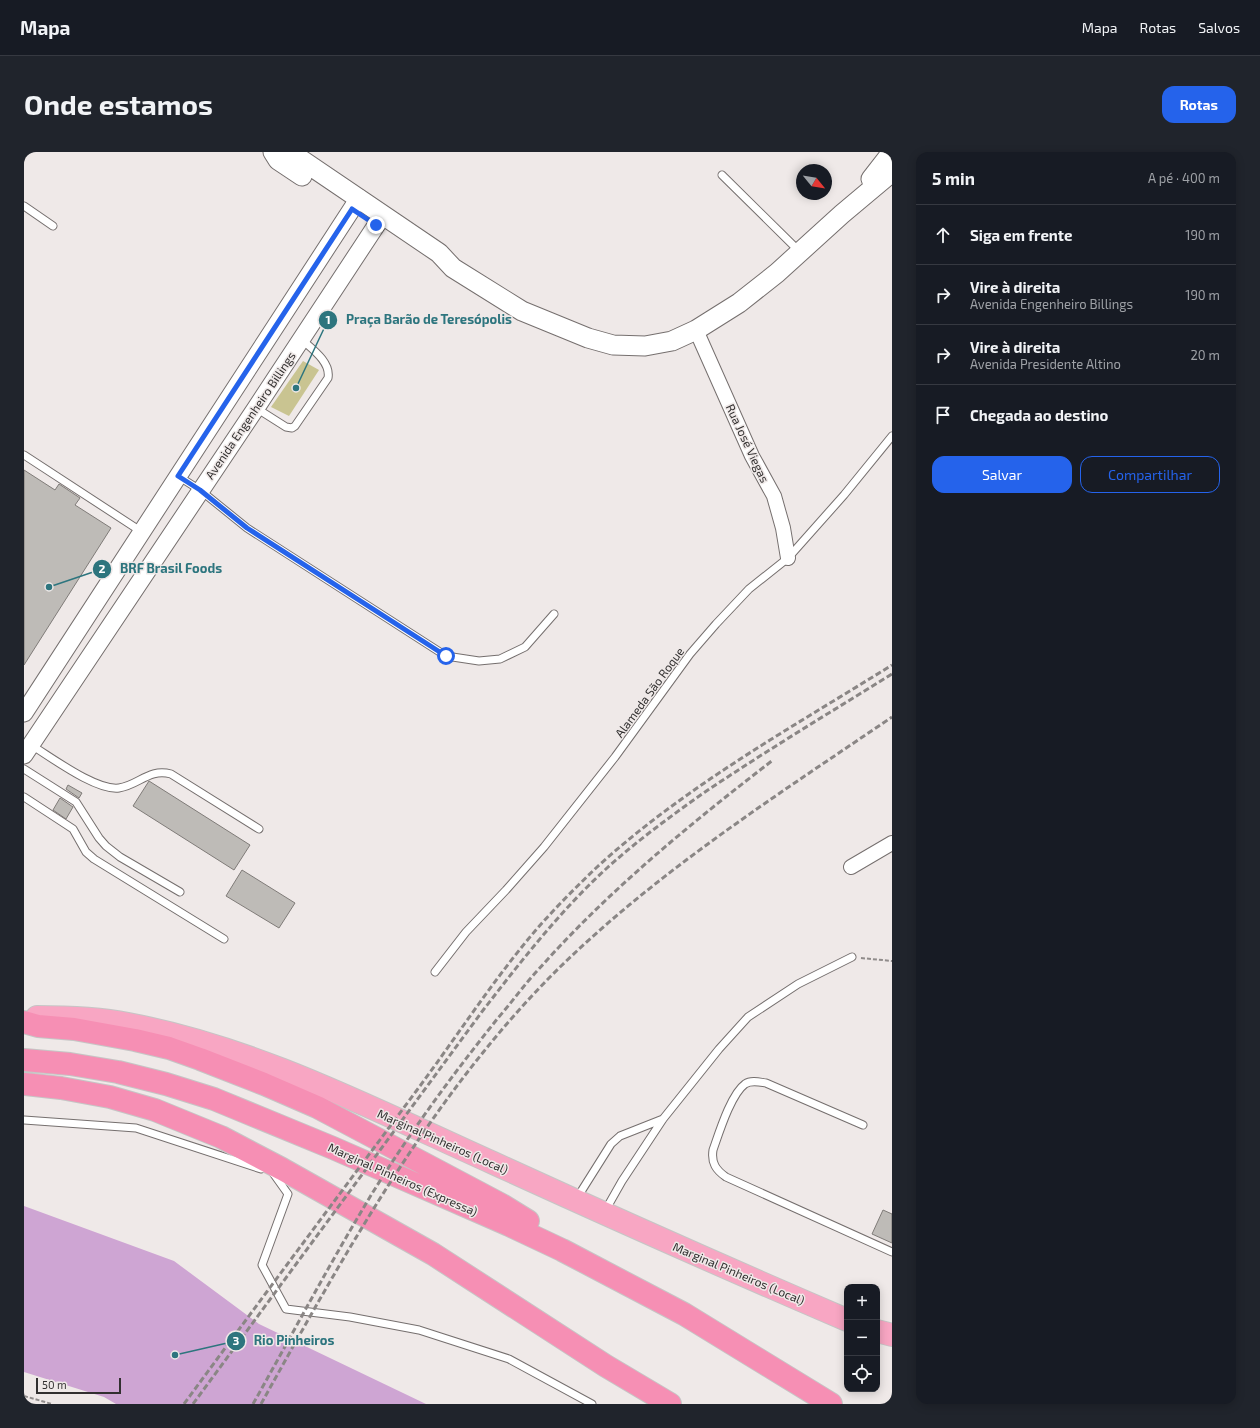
<!DOCTYPE html>
<html lang="pt">
<head>
<meta charset="utf-8">
<style>
	body { margin:0; font-family:"Exo 2",sans-serif; background:#20242c; color:#f1f3f6 }
	.controls { position:absolute; right:12px; bottom:12px; display:grid; overflow:hidden; border-radius:8px; box-shadow:0 2px 10px #0003 }
	.controls button { width:36px; height:36px; display:grid; place-items:center; padding:0; border:0; border-bottom:1px solid #363941; background:#171b24; color:#f1f3f6; font:20px sans-serif }
	.compass { position:absolute; left:772px; top:12px; width:36px; height:36px; border-radius:50%; background:#171b24; box-shadow:0 2px 10px #0003; rotate:120deg }
	.scale { position:absolute; left:12px; bottom:10px; width:85px; box-sizing:border-box; padding-left:4px; border:2px solid #323030; border-top:0; font-size:11px; line-height:14px; white-space:nowrap; color:#323030; -webkit-text-stroke:3px #efe9e8; paint-order:stroke }
	.stop { position:absolute; width:12px; height:12px; margin:-9px; border:3px solid #2563eb; border-radius:50%; background:#fff }
	.stop.end { background:#2563eb; border-color:#fff; box-shadow:0 1px 4px #0008 }
	.list { margin:0; padding:0; list-style:none }
	h2 { display:flex; justify-content:space-between; align-items:center; height:52px; margin:0; padding:0 16px; font-size:17px }
	h2 small { font-size:13px; font-weight:400; color:#9ea1a6 }
	.list li { display:grid; grid-template-columns:26px 1fr auto; gap:12px; align-items:center; box-sizing:border-box; height:60px; padding:0 16px; border-top:1px solid #363941 }
	.list b { display:block; font-size:15px; white-space:nowrap }
	.list p { margin:0; font-size:13px; white-space:nowrap; color:#9ea1a6 }
	.list em { font-size:13px; font-style:normal; color:#9ea1a6 }
	.actions { display:flex; gap:8px; padding:12px 16px }
	.actions a { flex:1; padding:9px 0; border:1px solid #2563eb; border-radius:12px; text-align:center; font-size:14px; color:#2563eb }
	.actions .main { background:#2563eb; color:#fff }
	.icon { flex:none; width:22px; height:22px; fill:none; stroke:currentColor; stroke-width:2; stroke-linecap:round; stroke-linejoin:round }
	.map { position:relative; flex:none; width:868px; height:1252px; overflow:hidden; border-radius:12px }
	header { display:flex; align-items:center; gap:24px; box-sizing:border-box; height:56px; padding:0 20px; background:#171b24; border-bottom:1px solid #363941 }
	header strong { font-size:19px }
	nav { display:flex; gap:22px; margin-inline-start:auto; font-size:14px }
	.intro { display:flex; align-items:center; justify-content:space-between; box-sizing:border-box; height:96px; padding:0 24px }
	h1 { margin:0; font-size:28px }
	.button { padding:10px 18px; border-radius:12px; background:#2563eb; color:#fff; font-size:14px; font-weight:700 }
	main { display:flex; gap:24px; padding:0 24px }
	aside { flex:1; background:#171b24; border-radius:12px; box-shadow:0 2px 10px #0003 }
	.map>svg:first-child { display:block }
	.green { fill:#c9c491 }
	.water { fill:#cea5d3 }
	.building { fill:#bebbb7; stroke:#7f7b78 }
	.lines { fill:none; stroke-linecap:round; stroke-linejoin:round }
	.service-casing { stroke:#756f6e; stroke-width:9 }
	.minor-casing { stroke:#756f6e; stroke-width:16 }
	.tertiary-casing { stroke:#756f6e; stroke-width:19 }
	.secondary-casing { stroke:#756f6e; stroke-width:21 }
	.trunk-casing { stroke:#c6c5c5; stroke-width:24 }
	.motorway-casing { stroke:#c6c5c5; stroke-width:24 }
	.path { stroke:#908c8b; stroke-width:2; stroke-dasharray:4 2; stroke-linecap:butt }
	.service { stroke:#fff; stroke-width:7 }
	.minor { stroke:#fff; stroke-width:14 }
	.tertiary { stroke:#fff; stroke-width:17 }
	.secondary { stroke:#fff; stroke-width:19 }
	.trunk { stroke:#f8a6c3; stroke-width:22 }
	.motorway { stroke:#f68fb4; stroke-width:22 }
	.rail { stroke:#8a8685; stroke-width:3; stroke-dasharray:6 3; stroke-linecap:butt }
	.route { stroke:#2563eb; stroke-width:5 }
	.labels { text-anchor:middle; dominant-baseline:central; stroke-width:3; stroke-linejoin:round; paint-order:stroke }
	.street-label { font-size:12px; fill:#323030; stroke:#efe9e8 }
	.leader { fill:none; stroke:#2d757e; stroke-width:1.5 }
	.callout-dot { fill:#2d757e; stroke:#efe9e8; stroke-width:1.5 }
	.mark-label { font-size:12px; text-anchor:middle; font-weight:bold; fill:#fff }
	.callout-label { font-size:13px; text-anchor:middle; font-weight:bold; fill:#2d757e; stroke:#efe9e8; stroke-width:3; stroke-linejoin:round; paint-order:stroke }
</style>
</head>
<body>
<header>
<strong>Mapa</strong>
<nav><a>Mapa</a><a>Rotas</a><a>Salvos</a></nav>
</header>
<div class="intro"><h1>Onde estamos</h1><a class="button">Rotas</a></div>
<main>
<div class="map">
<svg width="868" height="1252" viewBox="0 0 868 1252">
	<rect width="100%" height="100%" fill="#efe9e8"/>
	<!-- green -->
	<path class="green" d="M279,209l16,9 -30,46 -18,-9z"/>
	<!-- water -->
	<path class="water" d="M0,1054l150,55 85,63 167,80h-310l-12,-7 -80,-25z"/>
	<!-- building -->
	<path class="building" d="M0,318l31,20 4,-6 21,14 -5,7 36,23 -87,137z
		M125,629l101,64 -16,25 -101,-64z
		M44,633l14,8 -3,5 -13,-9z
		M36,646l13,9 -7,12 -13,-9z
		M218,718l53,33 -16,25 -53,-32z
		M859,1058l9,4v29l-20,-9z"/>
	<g class="lines">
		<!-- service casing -->
		<g class="service-casing">
			<path id="service" d="M698,23l77,76
				M0,54l29,20
				M232,256l30,19 6,1 3,-2 33,-48c3,-16 -16,-29 -27,-39
				M0,303l118,77
				M154,324l22,14 47,38 199,128 33,5 21,-2 25,-12 29,-33
				M7,593c20,12 65,46 88,43 20,-3 30,-20 52,-14l88,55
				M0,617l52,33 23,36 7,8 14,11 60,35
				M0,645l49,32 13,23 8,7 130,80
				M411,820l31,-40 40,-42 38,-43 71,-90 75,-103 26,-30 33,-35 39,-31 56,-63 48,-59
				M0,968l112,8 125,41
				M839,973l-97,-42c-7,-1 -15,-3 -21,1 -14,10 -26,49 -32,66 -2,13 3,20 13,27l166,75
				M249,1021l15,21 -26,71 24,44 64,8 69,13 90,29 83,45
				M553,1046l34,-54 9,-8 43,-17
				M581,1059l17,-30 41,-62 56,-70 29,-32 50,-33 54,-27"/>
		</g>
		<!-- minor casing -->
		<g class="minor-casing">
			<path id="minor" d="M672,178l56,126 22,40 9,32 5,30
				M827,715l41,-24"/>
		</g>
		<!-- tertiary casing -->
		<g class="tertiary-casing">
			<path id="tertiary" d="M0,561l335,-515
				M0,603l232,-347 127,-193"/>
		</g>
		<!-- secondary casing -->
		<g class="secondary-casing">
			<path id="secondary" d="M249,0l5,8 24,16
				M266,0l149,101 14,15 69,43 66,27 25,7 32,1 27,-5 24,-11 43,-27 38,-30 65,-59 50,-42
				M847,27l21,-27"/>
		</g>
		<!-- trunk casing -->
		<g class="trunk-casing">
			<path id="trunk" d="M13,865c30,0 61,1 91,7 128,24 245,85 363,138 118,54 237,107 356,158
				M853,1179l15,4"/>
		</g>
		<!-- motorway casing -->
		<g class="motorway-casing">
			<path id="motorway" d="M0,870l14,4 36,3 61,11 34,8 31,11 64,25 53,23 185,98 26,16
				M0,908l46,4 48,8 48,12 48,15 119,49 176,77 53,25 122,64 147,90
				M0,932l37,4 49,9 45,13 66,27 61,32 151,85 173,112 64,38"/>
		</g>
		<!-- path -->
		<path class="path" d="M837,806l31,3
			M0,1244l28,8"/>
		<!-- service -->
		<use href="#service" class="service"/>
		<!-- minor -->
		<use href="#minor" class="minor"/>
		<!-- tertiary -->
		<use href="#tertiary" class="tertiary"/>
		<!-- secondary -->
		<use href="#secondary" class="secondary"/>
		<!-- trunk -->
		<use href="#trunk" class="trunk"/>
		<!-- motorway -->
		<use href="#motorway" class="motorway"/>
		<!-- rail -->
		<path class="rail" d="M160,1252c77,-105 155,-209 233,-314 35,-47 67,-96 104,-142 23,-29 49,-55 75,-80 88,-81 195,-140 296,-203
			M169,1252l291,-395c38,-49 77,-99 123,-141 31,-28 64,-52 98,-76 61,-41 124,-79 187,-118
			M229,1252c40,-71 78,-143 120,-212 38,-61 80,-118 125,-174 14,-16 26,-33 40,-48 70,-79 152,-146 235,-210
			M237,1252c83,-149 167,-302 287,-425 102,-103 225,-181 344,-262"/>
	</g>
	<g class="lines">
		<!-- route -->
		<path class="route" d="M352,73l-24,-16 -174,267 22,14 47,38 199,128"/>
	</g>
	<g class="labels">
		<!-- street labels -->
		<g class="street-label">
			<text transform="translate(226 263) rotate(-56)">Avenida Engenheiro Billings</text>
			<text transform="translate(724 291) rotate(65)">Rua José Viegas</text>
			<text transform="translate(625 540) rotate(-54)">Alameda São Roque</text>
			<text transform="translate(419 989) rotate(24)">Marginal Pinheiros (Local)</text>
			<text transform="translate(379 1027) rotate(24)">Marginal Pinheiros (Expressa)</text>
			<text transform="translate(715 1121) rotate(23)">Marginal Pinheiros (Local)</text>
		</g>
	</g>
	<!-- callouts -->
	<path class="leader" d="M272 236L304 168M25 435L78 417M151 1203L212 1189"/>
	<g class="callout-dot">
		<circle cx="272" cy="236" r="4"/>
		<circle cx="25" cy="435" r="4"/>
		<circle cx="151" cy="1203" r="4"/>
		<circle cx="304" cy="168" r="10"/>
		<circle cx="78" cy="417" r="10"/>
		<circle cx="212" cy="1189" r="10"/>
	</g>
	<g class="mark-label">
		<text x="304" y="172">1</text>
		<text x="78" y="421">2</text>
		<text x="212" y="1193">3</text>
	</g>
	<g class="callout-label">
		<text x="405" y="172">Praça Barão de Teresópolis</text>
		<text x="147" y="421">BRF Brasil Foods</text>
		<text x="270" y="1193">Rio Pinheiros</text>
	</g>
</svg>
<div class="controls">
<button>+</button>
<button>−</button>
<button><svg class="icon" aria-label="locate" viewBox="0 0 24 24"><circle cx="12" cy="12" r="6"/><path d="M12 2v4M12 18v4M2 12h4M18 12h4"/></svg></button>
</div>
<svg class="compass" viewBox="-18 -18 36 36"><path d="M0-13l5 13h-10z" fill="#e53935"/><path d="M0 13l5-13h-10z" fill="#9ea1a6"/></svg>
<div class="scale">50 m</div>
<div class="stop" style="left:422px;top:504px"></div>
<div class="stop end" style="left:352px;top:73px"></div>
</div>
<aside>
<h2>5 min<small>A pé · 400 m</small></h2>
<ul class="list">
<li><svg class="icon" aria-label="ahead" viewBox="0 0 24 24"><path d="M12 20V5M6 11l6-6 6 6"/></svg><div><b>Siga em frente</b></div><em>190 m</em></li>
<li><svg class="icon" aria-label="right" viewBox="0 0 24 24"><path d="M7 20v-9h11M14 6l5 5-5 5"/></svg><div><b>Vire à direita</b><p>Avenida Engenheiro Billings</p></div><em>190 m</em></li>
<li><svg class="icon" aria-label="right" viewBox="0 0 24 24"><path d="M7 20v-9h11M14 6l5 5-5 5"/></svg><div><b>Vire à direita</b><p>Avenida Presidente Altino</p></div><em>20 m</em></li>
<li><svg class="icon" aria-label="arrive" viewBox="0 0 24 24"><path d="M6 21V4h12l-3 4 3 4H6"/></svg><div><b>Chegada ao destino</b></div></li>
</ul>
<div class="actions"><a class="main">Salvar</a><a>Compartilhar</a></div>
</aside>
</main>
</body>
</html>
